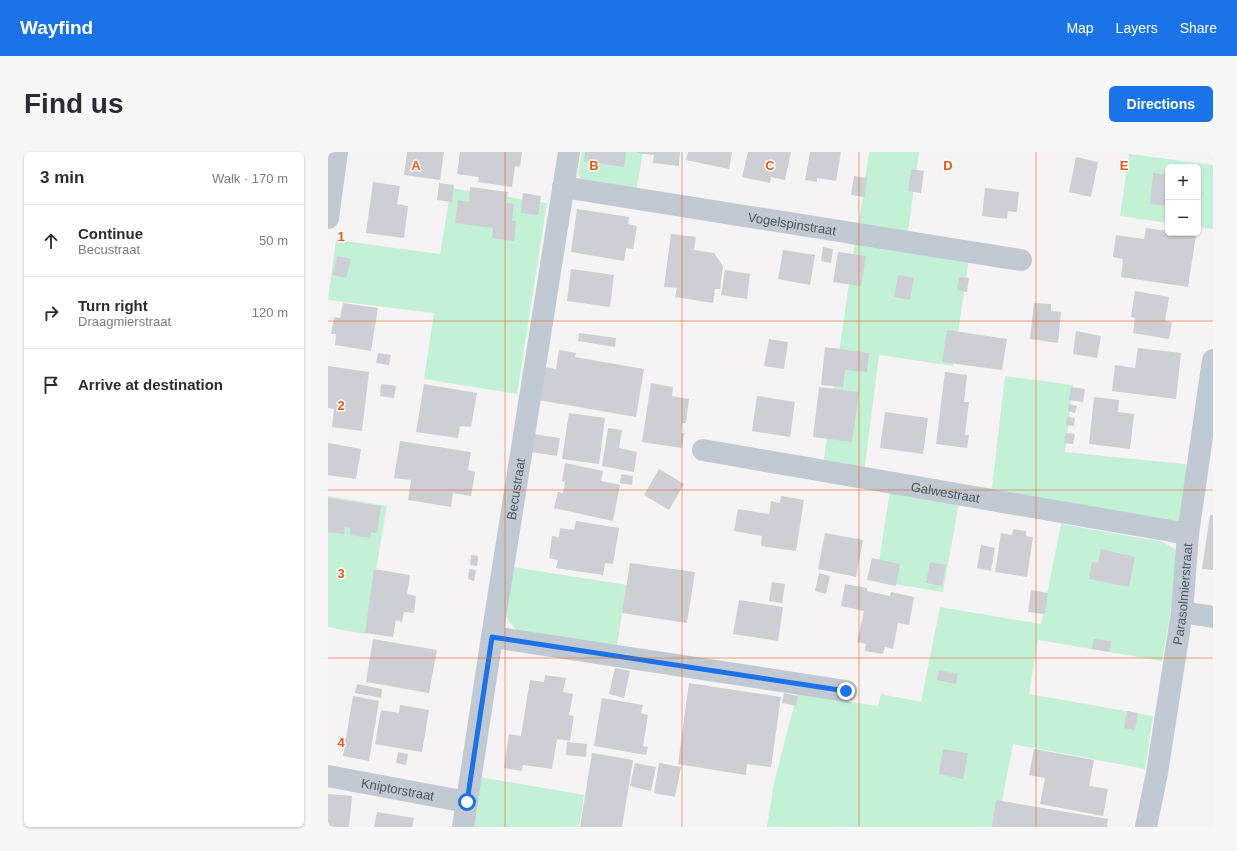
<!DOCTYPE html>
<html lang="en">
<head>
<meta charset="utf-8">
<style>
	body { margin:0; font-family:Arial,sans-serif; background:#f7f7f7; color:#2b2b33 }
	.controls { position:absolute; right:12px; top:12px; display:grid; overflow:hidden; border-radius:6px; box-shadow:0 1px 3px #0004 }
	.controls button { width:36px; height:36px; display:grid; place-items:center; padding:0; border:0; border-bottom:1px solid #e1e1e2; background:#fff; color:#2b2b33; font:20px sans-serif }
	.stop { position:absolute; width:12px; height:12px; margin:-9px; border:3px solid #1a73e8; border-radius:50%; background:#fff }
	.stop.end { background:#1a73e8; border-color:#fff; box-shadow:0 1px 4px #0008 }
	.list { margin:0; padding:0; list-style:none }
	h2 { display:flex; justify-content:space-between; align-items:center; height:52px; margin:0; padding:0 16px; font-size:17px }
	h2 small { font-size:13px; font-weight:400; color:#7c7c81 }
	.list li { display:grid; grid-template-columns:26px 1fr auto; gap:12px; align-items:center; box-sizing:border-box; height:72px; padding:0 16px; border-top:1px solid #e1e1e2 }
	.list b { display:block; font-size:15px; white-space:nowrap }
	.list p { margin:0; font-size:13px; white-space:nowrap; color:#7c7c81 }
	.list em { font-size:13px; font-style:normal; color:#7c7c81 }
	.icon { flex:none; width:22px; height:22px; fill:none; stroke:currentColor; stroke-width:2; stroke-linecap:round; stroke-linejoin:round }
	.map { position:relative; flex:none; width:885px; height:675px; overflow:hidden; border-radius:6px }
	header { display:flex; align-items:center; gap:24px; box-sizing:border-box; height:56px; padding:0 20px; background:#1a73e8; color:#fff }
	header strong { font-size:19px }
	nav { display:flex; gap:22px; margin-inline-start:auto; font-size:14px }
	.intro { display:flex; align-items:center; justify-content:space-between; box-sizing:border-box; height:96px; padding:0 24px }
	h1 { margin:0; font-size:28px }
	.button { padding:10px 18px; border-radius:6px; background:#1a73e8; color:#fff; font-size:14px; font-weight:700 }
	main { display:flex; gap:24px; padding:0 24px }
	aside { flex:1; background:#fff; border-radius:6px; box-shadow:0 1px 3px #0004 }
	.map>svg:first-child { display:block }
	.green { fill:#c3f1d5 }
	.building { fill:#cdcfd5 }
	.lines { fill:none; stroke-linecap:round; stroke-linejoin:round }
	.minor { stroke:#c1cad2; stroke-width:22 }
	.route { stroke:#1a73e8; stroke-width:5 }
	.grid { fill:none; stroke:#e8590c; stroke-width:1; stroke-opacity:0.55 }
	.labels { text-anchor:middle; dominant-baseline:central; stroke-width:3; stroke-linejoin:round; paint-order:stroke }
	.street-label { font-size:13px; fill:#4a5661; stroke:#fff }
	.grid-label { font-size:13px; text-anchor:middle; font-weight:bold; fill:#e8590c; stroke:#fff; stroke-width:3; stroke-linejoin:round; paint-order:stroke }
</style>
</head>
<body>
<header>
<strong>Wayfind</strong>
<nav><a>Map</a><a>Layers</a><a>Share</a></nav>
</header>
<div class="intro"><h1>Find us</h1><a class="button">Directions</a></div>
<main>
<aside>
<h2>3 min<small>Walk · 170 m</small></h2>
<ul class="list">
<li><svg class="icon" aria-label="ahead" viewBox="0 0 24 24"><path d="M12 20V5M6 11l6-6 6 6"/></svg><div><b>Continue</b><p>Becustraat</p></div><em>50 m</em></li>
<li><svg class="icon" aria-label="right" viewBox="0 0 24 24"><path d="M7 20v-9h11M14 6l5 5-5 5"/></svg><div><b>Turn right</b><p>Draagmierstraat</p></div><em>120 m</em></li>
<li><svg class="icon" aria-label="arrive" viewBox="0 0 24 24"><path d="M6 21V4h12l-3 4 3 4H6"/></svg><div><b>Arrive at destination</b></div></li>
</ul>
</aside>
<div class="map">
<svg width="885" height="675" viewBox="0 0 885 675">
	<rect width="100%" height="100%" fill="#f5f3f3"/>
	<!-- green -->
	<path class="green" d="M254,0h61l-7,41 -53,-11 -5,-8z
		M541,0h50l-12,86 -49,-8z
		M801,2l84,11v64l-15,-2v-60h-30v56l-48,-7z
		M123,36l96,15 -30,191 -93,-15 10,-66 -106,-13 8,-60 104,14z
		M527,89l114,18 -16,107 -74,-11 -15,118 -41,-7z
		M677,224l68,9 -8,67 128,13 -7,53 -11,8 -184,-30z
		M562,339l69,12 -16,89 -67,-11z
		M0,344l59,10 -22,128 -37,-7z
		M733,372l102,18 13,8 3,14 -17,97 -124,-21 -9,54 124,22 -8,53 -132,-25 -16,83h-230l7,-44 23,-89 81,12 3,-12 40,8 19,-95 101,17z
		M185,415l114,18 -10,60 -99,-14 -8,-8 -5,-10z
		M146,624l110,19 -5,32h-113z"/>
	<!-- building -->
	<path class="building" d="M79,0h37l-4,28 -36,-5z
		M132,0h62l-2,15 -5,-1 -3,21 -34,-5 1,-5 -22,-3z
		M257,0h41l-2,15 -40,-6z
		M309,0h43l-1,14 -26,-3 1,-8 -17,-2z
		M360,0h44l-3,17 -43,-9z
		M420,0h43l-6,28 -14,-3 -1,6 -28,-6z
		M482,0h31l-5,29 -19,-3v4l-12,-2z
		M748,5l22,5 -7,35 -22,-5z
		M583,17l13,2 -3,22 -13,-2z
		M825,21l15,2v31l-18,-2z
		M526,24l13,2 -2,19 -14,-2z
		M45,30l27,4 -3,18 11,2 -4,32 -38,-5z
		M111,31l15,2 -2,17 -15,-2z
		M142,35l38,5 -2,11 8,1 -2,17h4l-2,20 -22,-3 1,-10 -38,-5 3,-23 11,2z
		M657,36l34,4 -2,20 -9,-1 -1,8 -25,-3z
		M195,41l18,3 -3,19 -17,-2z
		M249,57l52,8 -1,7 9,2 -4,23 -7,-1 -2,13 -53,-9z
		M818,76l22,3v2h12l16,2 -8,52 -67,-10 2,-18 -10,-2 3,-22 28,4z
		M343,82l25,3 -2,13 20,3 9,13 -3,23h-5l-2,14 -38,-6 2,-9 -13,-1z
		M495,95l10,2 -2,14 -10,-2z
		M455,98l32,5 -5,30 -32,-6z
		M510,100l28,4 -5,30 -28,-4z
		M9,104l14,3 -5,19 -13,-3z
		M243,117l43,6 -4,32 -43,-6z
		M397,118l25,4 -3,25 -26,-4z
		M570,123l16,3 -4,22 -16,-3z
		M631,125l10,1 -2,14 -10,-2z
		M807,139l34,6 -4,24 7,1 -3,17 -36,-6 2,-15 -4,-1z
		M15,151l35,5 -7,43 -36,-6 1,-11h-5l3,-17 6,1z
		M706,151l17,1v7l10,1 -3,31 -28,-4z
		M619,178l60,9 -5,31 -60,-8z
		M748,179l25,5 -4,22 -24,-4z
		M251,181l37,5 -1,9 -37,-6z
		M441,187l19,3 -4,27 -20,-3z
		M497,195l44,6 -2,19 -22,-2 -2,17 -22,-2z
		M810,196l43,5 -5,46 -64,-8 3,-26 20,3z
		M231,198l17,3 -1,4 69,12 -8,48 -104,-18 5,-33 19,3z
		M50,201l13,2 -2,10 -13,-2z
		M0,214l41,6 -7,59 -30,-4 2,-18 -6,-1z
		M617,220l22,3 -3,27h5l-4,33h4l-2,13 -31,-4z
		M323,231l22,4 -1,9 17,3 -3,24h-4l-1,10h3l-2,15 -40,-6z
		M53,232l15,2 -2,12 -14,-2z
		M96,232l53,9 -6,34 -11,-1 -2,12 -42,-6z
		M491,235l40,5 -7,50 -39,-5z
		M743,235l14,2 -2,13 -14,-2z
		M429,244l38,6 -5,35 -38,-6z
		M766,245l25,3 -1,12 16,2 -4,35 -41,-5z
		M741,252l8,2 -2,7 -7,-2z
		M557,260l43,6 -5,36 -43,-6z
		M241,261l36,5 -6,46 -37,-5z
		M739,265l8,1 -1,8 -8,-1z
		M280,276l14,2 -3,18 18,4 -3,20 -32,-6z
		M738,281l9,1 -2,10 -9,-1z
		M205,282l27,4 -3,18 -26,-4z
		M72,289l71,11 -3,18 7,2 -4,24 -18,-3 -2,14 -43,-7 3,-20 -17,-2z
		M0,291l33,6 -5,30 -28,-4z
		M237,311l38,8 -2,10 19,4 -7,36 -59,-13 4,-16 5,1 2,-11 -3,-1z
		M331,317l25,15 -15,26 -25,-15z
		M293,322l12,2 -1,9 -12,-2z
		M453,344l23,4 -8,51 -35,-5 1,-10 -28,-5 4,-22 31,5 2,-13 9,2z
		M0,346l53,8 -4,27 -6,-1 -1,6 -20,-3v-7l-5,-1 -1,7 -16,-2z
		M882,363h3v55l-11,-1z
		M248,369l43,7 -6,36 -8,-1 -2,12 -47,-7 2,-8 -9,-2 3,-22 7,1 1,-9 14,2z
		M685,377l13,2v5l7,1 -6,40 -32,-5 6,-39 11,2z
		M497,381l38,7 -7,37 -38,-8z
		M653,393l14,3 -4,23 -14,-3z
		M773,397l34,8 -6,30 -40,-8 3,-17 6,1z
		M143,403l7,1 -1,10 -7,-1z
		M544,406l28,6 -4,22 -29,-6z
		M602,410l16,3 -4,21 -16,-3z
		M302,411l65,9 -8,51 -65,-10z
		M46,417l36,6 -3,19 9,2 -2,17 -10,-1 -2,10 -6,-2 -3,17 -28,-4z
		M141,417l7,1 -2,11 -6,-2z
		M491,421l11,3 -4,18 -11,-3z
		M444,430l13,2 -3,19 -13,-2z
		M517,432l22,4v3l23,5 1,-4 23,5 -5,28 -11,-2 -5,26 -8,-2 -2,7 -18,-3 1,-7 -9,-2 7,-31 -23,-5z
		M703,438l17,3 -3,21 -17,-2z
		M411,448l44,7 -5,34 -45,-7z
		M45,487l64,11 -8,43 -63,-11z
		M766,487l17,2 -2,11 -17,-3z
		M287,516l15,3 -6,27 -15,-4z
		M611,518l19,4 -2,10 -19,-4z
		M217,523l21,3 -3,14 10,2 -4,21 5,1 -4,25 -13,-2 -5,30 -29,-4 -1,6 -18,-3 5,-34 12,2 9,-56 14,2z
		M361,531l92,14 -10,70 -24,-3 -1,11 -68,-11z
		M29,532l25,5 -1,9 -26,-5z
		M456,541l14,3 -2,10 -14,-3z
		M25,544l26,5 -10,60 -26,-5z
		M274,546l41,7 -2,8 7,2 -5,31 5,1 -2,8 -52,-9z
		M72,553l29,5 -7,42 -47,-8 6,-34 18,3z
		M799,559l11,2 -3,17 -11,-2z
		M239,590l20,2 -1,13 -20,-2z
		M615,597l25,4 -5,26 -24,-5z
		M706,597l60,11 -5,26 19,3 -5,27 -63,-12 5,-26 -16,-3z
		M70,600l10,2 -2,11 -10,-2z
		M264,601l41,7 -11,67h-42z
		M307,611l21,4 -5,24 -21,-5z
		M331,611l22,4 -6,30 -21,-4z
		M0,642l24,2 -3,31h-21z
		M668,648l112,19 -1,8h-115z
		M49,660l37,6 -2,9h-38z"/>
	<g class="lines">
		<!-- minor -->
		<g class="minor">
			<path id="s1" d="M235,35l458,73"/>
			<path d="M0,66l9,-66"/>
			<path id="s2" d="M375,298l485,84"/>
			<path d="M854,460l31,5"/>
			<path d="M164,485l354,54"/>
			<path id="s3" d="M0,624l139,26"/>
			<path id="s4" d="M135,675l29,-190 77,-485"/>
			<path id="s5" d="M818,675l11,-54 25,-161 6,-78 25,-174"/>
		</g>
	</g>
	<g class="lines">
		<!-- route -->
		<path class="route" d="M139,650l25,-165 354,54"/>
	</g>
	<!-- grid -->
	<path class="grid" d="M177,0v675M354,0v675M531,0v675M708,0v675M0,169h885M0,338h885M0,506h885"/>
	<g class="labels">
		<!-- street labels -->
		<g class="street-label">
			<text stroke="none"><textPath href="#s1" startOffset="232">Vogelspinstraat</textPath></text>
			<text stroke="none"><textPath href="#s4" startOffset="342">Becustraat</textPath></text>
			<text stroke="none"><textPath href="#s2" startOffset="246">Galwestraat</textPath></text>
			<text stroke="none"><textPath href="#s5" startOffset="236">Parasolmierstraat</textPath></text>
			<text stroke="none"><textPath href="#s3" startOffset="71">Kniptorstraat</textPath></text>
		</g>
	</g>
	<g class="grid-label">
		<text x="88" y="18">A</text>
		<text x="266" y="18">B</text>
		<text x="442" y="18">C</text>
		<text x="620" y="18">D</text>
		<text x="796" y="18">E</text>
		<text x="13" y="89">1</text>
		<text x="13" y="258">2</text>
		<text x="13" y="426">3</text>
		<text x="13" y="595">4</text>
	</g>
</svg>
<div class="controls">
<button>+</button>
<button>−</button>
</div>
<div class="stop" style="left:139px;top:650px"></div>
<div class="stop end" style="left:518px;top:539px"></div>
</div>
</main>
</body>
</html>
